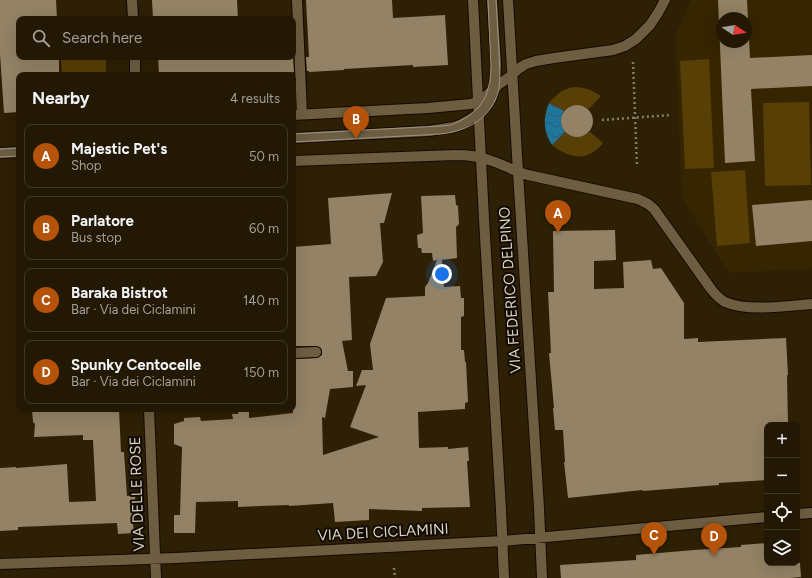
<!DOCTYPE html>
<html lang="en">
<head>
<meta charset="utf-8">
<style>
	body { margin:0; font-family:Figtree,sans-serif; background:#2a210e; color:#f1f3f6 }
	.controls { position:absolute; right:12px; bottom:12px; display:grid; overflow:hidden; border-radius:8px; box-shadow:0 4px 16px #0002 }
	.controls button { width:36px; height:36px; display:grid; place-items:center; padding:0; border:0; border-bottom:1px solid #3f3726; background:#221804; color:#f1f3f6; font:20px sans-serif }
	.compass { position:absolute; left:716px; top:12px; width:36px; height:36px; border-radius:50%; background:#221804; box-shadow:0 4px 16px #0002; rotate:102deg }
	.you { position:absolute; left:442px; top:274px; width:14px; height:14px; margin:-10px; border:3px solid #fff; border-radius:50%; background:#1a73e8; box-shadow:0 0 0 6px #1a73e833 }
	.badge { display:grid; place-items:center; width:26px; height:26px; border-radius:50%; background:#b45309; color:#fff; font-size:13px; font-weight:700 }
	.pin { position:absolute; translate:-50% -33px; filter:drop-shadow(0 1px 2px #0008) }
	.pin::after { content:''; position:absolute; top:21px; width:14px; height:12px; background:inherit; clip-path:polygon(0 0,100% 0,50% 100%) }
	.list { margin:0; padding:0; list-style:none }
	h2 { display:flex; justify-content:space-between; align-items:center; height:52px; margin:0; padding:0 16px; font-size:17px }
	h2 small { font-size:13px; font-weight:400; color:#a2a09a }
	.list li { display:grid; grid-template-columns:26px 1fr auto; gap:12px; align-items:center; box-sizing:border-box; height:64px; margin:0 8px 8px; padding:0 8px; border:1px solid #3f3726; border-radius:8px }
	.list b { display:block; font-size:15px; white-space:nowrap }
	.list p { margin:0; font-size:13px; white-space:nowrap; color:#a2a09a }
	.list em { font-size:13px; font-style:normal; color:#a2a09a }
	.icon { flex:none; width:22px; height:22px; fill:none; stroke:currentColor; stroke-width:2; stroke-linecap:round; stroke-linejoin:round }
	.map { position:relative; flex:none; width:812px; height:578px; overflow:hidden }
	.search { position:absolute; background:#221804; box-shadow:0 4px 16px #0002; left:16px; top:16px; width:280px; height:44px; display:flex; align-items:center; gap:10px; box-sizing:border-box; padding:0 14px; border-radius:8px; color:#a2a09a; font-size:15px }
	.panel { position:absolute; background:#221804; box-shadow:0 4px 16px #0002; left:16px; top:72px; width:280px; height:340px; border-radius:8px }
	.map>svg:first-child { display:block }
	.built { fill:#362501; fill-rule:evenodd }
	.green { fill:#583f05 }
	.water { fill:url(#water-waves) }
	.building { fill:#938265; fill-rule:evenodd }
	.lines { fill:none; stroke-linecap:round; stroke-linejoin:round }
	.minor-casing { stroke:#160900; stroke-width:12 }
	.path { stroke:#877c67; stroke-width:2.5; stroke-dasharray:2 3; stroke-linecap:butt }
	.minor { stroke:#6d5e42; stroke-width:10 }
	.tram { stroke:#9c927e; stroke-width:1 }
	.labels { text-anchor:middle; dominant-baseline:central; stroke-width:4; stroke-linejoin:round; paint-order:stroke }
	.street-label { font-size:15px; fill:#dbd2c3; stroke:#110b03 }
</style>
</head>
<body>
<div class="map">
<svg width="812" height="578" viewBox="0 0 812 578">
	<defs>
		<pattern id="water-waves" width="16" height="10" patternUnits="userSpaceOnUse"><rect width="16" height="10" fill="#1f759a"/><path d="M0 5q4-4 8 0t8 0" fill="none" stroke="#2d5f74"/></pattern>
	</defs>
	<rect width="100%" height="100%" fill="#2e2005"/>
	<!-- built -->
	<path class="built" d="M691,0h121v269l-83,4 -47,-75 -7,-162zM722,18h24v24h-24z"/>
	<!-- green -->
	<path class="green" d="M61,57h45v18h-44z
		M709,59l5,109 -29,1 -5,-108z
		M573,87c12,0 19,3 28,9l-12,13c-9,-6 -17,-6 -25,2l-15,-8c8,-9 12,-13 24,-16z
		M809,102l2,83 -46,1 -2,-83z
		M565,132c8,7 16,6 25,0l13,11c-15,19 -33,16 -51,2z
		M745,170l5,73 -33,3 -6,-74z"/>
	<!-- water -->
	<path class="water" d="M549,103l15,8c-4,8 -4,13 1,21l-13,13c-9,-14 -9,-27 -3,-42z"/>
	<!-- building -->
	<path class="building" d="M0,0h56l1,19h-38v38h40v18h-40v37l-15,1 -4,-59z
		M152,0h85l1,19h-85z
		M306,0h86l1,18 52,-3 3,50 -35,2v-2l-69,4v1l-35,2v-1h-2l-1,-14h3z
		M718,0h29l3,58 62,-3v31l-61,3 4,72 -30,2zM722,18h24v24h-24z
		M158,57h135l1,15 -55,3h-80z
		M561 121a16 16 0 1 1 32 0a16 16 0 1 1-32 0Z
		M392,193l-8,30h-4l3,39 -7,14 -27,1 3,63 -10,1 6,30h5v16l-23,2 -5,29 -3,-1 1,38 56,-18 -29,-10 16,-42 -10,1 6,-16h11l-3,-26 16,-46 39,-2v-9l3,-4 9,-23 -4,1 -1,-8h-10l-1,-5h-3l-1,-13 6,-2 -2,-37 34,-1 1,10 2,1 1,18 -3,3 1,31 -15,2 2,27 16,-1 1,12h3v18l-3,1v33h3l1,12h1l2,40 -3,1v6l-47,3 1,36 29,-1v2l20,-2 1,14h-2l3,46 -48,1v3l-53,-2v11l-34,2 -2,-19 -44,3v-1l-51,2v-6l-42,1 -1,31h-21v-18h6l2,-68 -8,-3v-20l10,-3v-3l16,-1 1,4 32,-2 -1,-5h6l1,-5h10v9l44,-5v-54l24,-1 5,-3v-3l-1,-4 -5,-2h-23v-99l38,-3 -3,-46z
		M812,200v41l-56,5 -4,-41z
		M615,230l1,30 -22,1v28l30,-1 -1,-26 28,-2 2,9 8,-1 23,35v36l14,-1v4l88,-4 2,37h-1l1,50h-21v55l-48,3v2l-76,6 -1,-1 -74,8 -4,-36h1l-2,-32h-8l-2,-22h1l-5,-55h2l-3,-61h6l-1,-61z
		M32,409h87l2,43h3l3,44 8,-1 1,27 -3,1 1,10 -16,1 -1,-11 -99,4v3l-18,1v-63l16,-1v1l51,-4 2,38 27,-1 -3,-61h-10v-5l-49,2 1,-13 -2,-2z
		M767,543v20h33l1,14 -10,1h-230l-1,-13 76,-5v-5l58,-5 47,-3v-2z"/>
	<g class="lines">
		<!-- minor casing -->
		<g class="minor-casing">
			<path id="minor" d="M132,0l1,19
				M297,0l5,114
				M473,0l11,219 17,291 3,68
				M508,0l10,172 21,336 3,70
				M135,57v18
				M293,115l135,-7 43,-4 12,-5 15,-14 14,-10 6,-6 8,-5 10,-3 18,-3 59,-8 12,-4 11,-7 14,-14 8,-12 7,-13
				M293,138l136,-7 25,-4 6,-2 19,-11 9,-10 3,-5 3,-10 2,-25 -4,-64
				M0,153l19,-1
				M293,161l162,-6c12,0 23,1 34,5 13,4 25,11 39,15l110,24 10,5 6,5 57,80c4,5 8,10 14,13 23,10 62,4 87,2
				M293,353l23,-1
				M149,409l7,169
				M797,514l15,-1
				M0,564l176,-6 327,-17 264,-24"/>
		</g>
		<!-- path -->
		<path class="path" d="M633,62l4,104
			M602,120l69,-5
			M394,568l1,10"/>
		<!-- minor -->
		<use href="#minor" class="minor"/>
		<!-- tram -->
		<path class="tram" d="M293,134l147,-8 11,-1 15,-7 13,-11 7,-11 4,-15 1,-14 -3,-67
			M293,142l148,-8c27,-3 51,-16 58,-45 2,-12 0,-25 0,-37 -1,-17 -2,-35 -3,-52
			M0,149l19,-1
			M0,157l19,-1"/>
	</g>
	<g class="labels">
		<!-- street labels -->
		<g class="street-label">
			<text transform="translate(510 290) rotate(-94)">VIA FEDERICO DELPINO</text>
			<text transform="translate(137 494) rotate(-92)">VIA DELLE ROSE</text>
			<text transform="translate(383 532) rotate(-3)">VIA DEI CICLAMINI</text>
		</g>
	</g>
</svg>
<div class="controls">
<button>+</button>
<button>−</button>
<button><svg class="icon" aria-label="locate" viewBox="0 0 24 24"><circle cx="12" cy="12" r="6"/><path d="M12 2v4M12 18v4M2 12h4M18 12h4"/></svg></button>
<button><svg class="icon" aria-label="layers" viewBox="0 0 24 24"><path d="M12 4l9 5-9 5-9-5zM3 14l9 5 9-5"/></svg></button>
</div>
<svg class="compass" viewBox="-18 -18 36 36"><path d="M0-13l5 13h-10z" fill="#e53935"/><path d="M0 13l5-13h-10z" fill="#a2a09a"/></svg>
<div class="you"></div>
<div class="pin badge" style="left:558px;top:233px">A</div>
<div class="pin badge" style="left:356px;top:139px">B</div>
<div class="pin badge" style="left:654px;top:555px">C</div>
<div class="pin badge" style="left:714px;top:556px">D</div>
<div class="search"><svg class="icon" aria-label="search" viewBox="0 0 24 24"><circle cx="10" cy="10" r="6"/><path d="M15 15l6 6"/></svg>Search here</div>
<section class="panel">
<h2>Nearby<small>4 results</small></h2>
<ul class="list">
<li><span class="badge">A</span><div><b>Majestic Pet's</b><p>Shop</p></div><em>50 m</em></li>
<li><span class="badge">B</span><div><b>Parlatore</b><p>Bus stop</p></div><em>60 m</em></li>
<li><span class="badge">C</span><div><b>Baraka Bistrot</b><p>Bar · Via dei Ciclamini</p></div><em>140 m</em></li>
<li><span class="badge">D</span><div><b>Spunky Centocelle</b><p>Bar · Via dei Ciclamini</p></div><em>150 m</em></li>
</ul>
</section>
</div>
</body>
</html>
